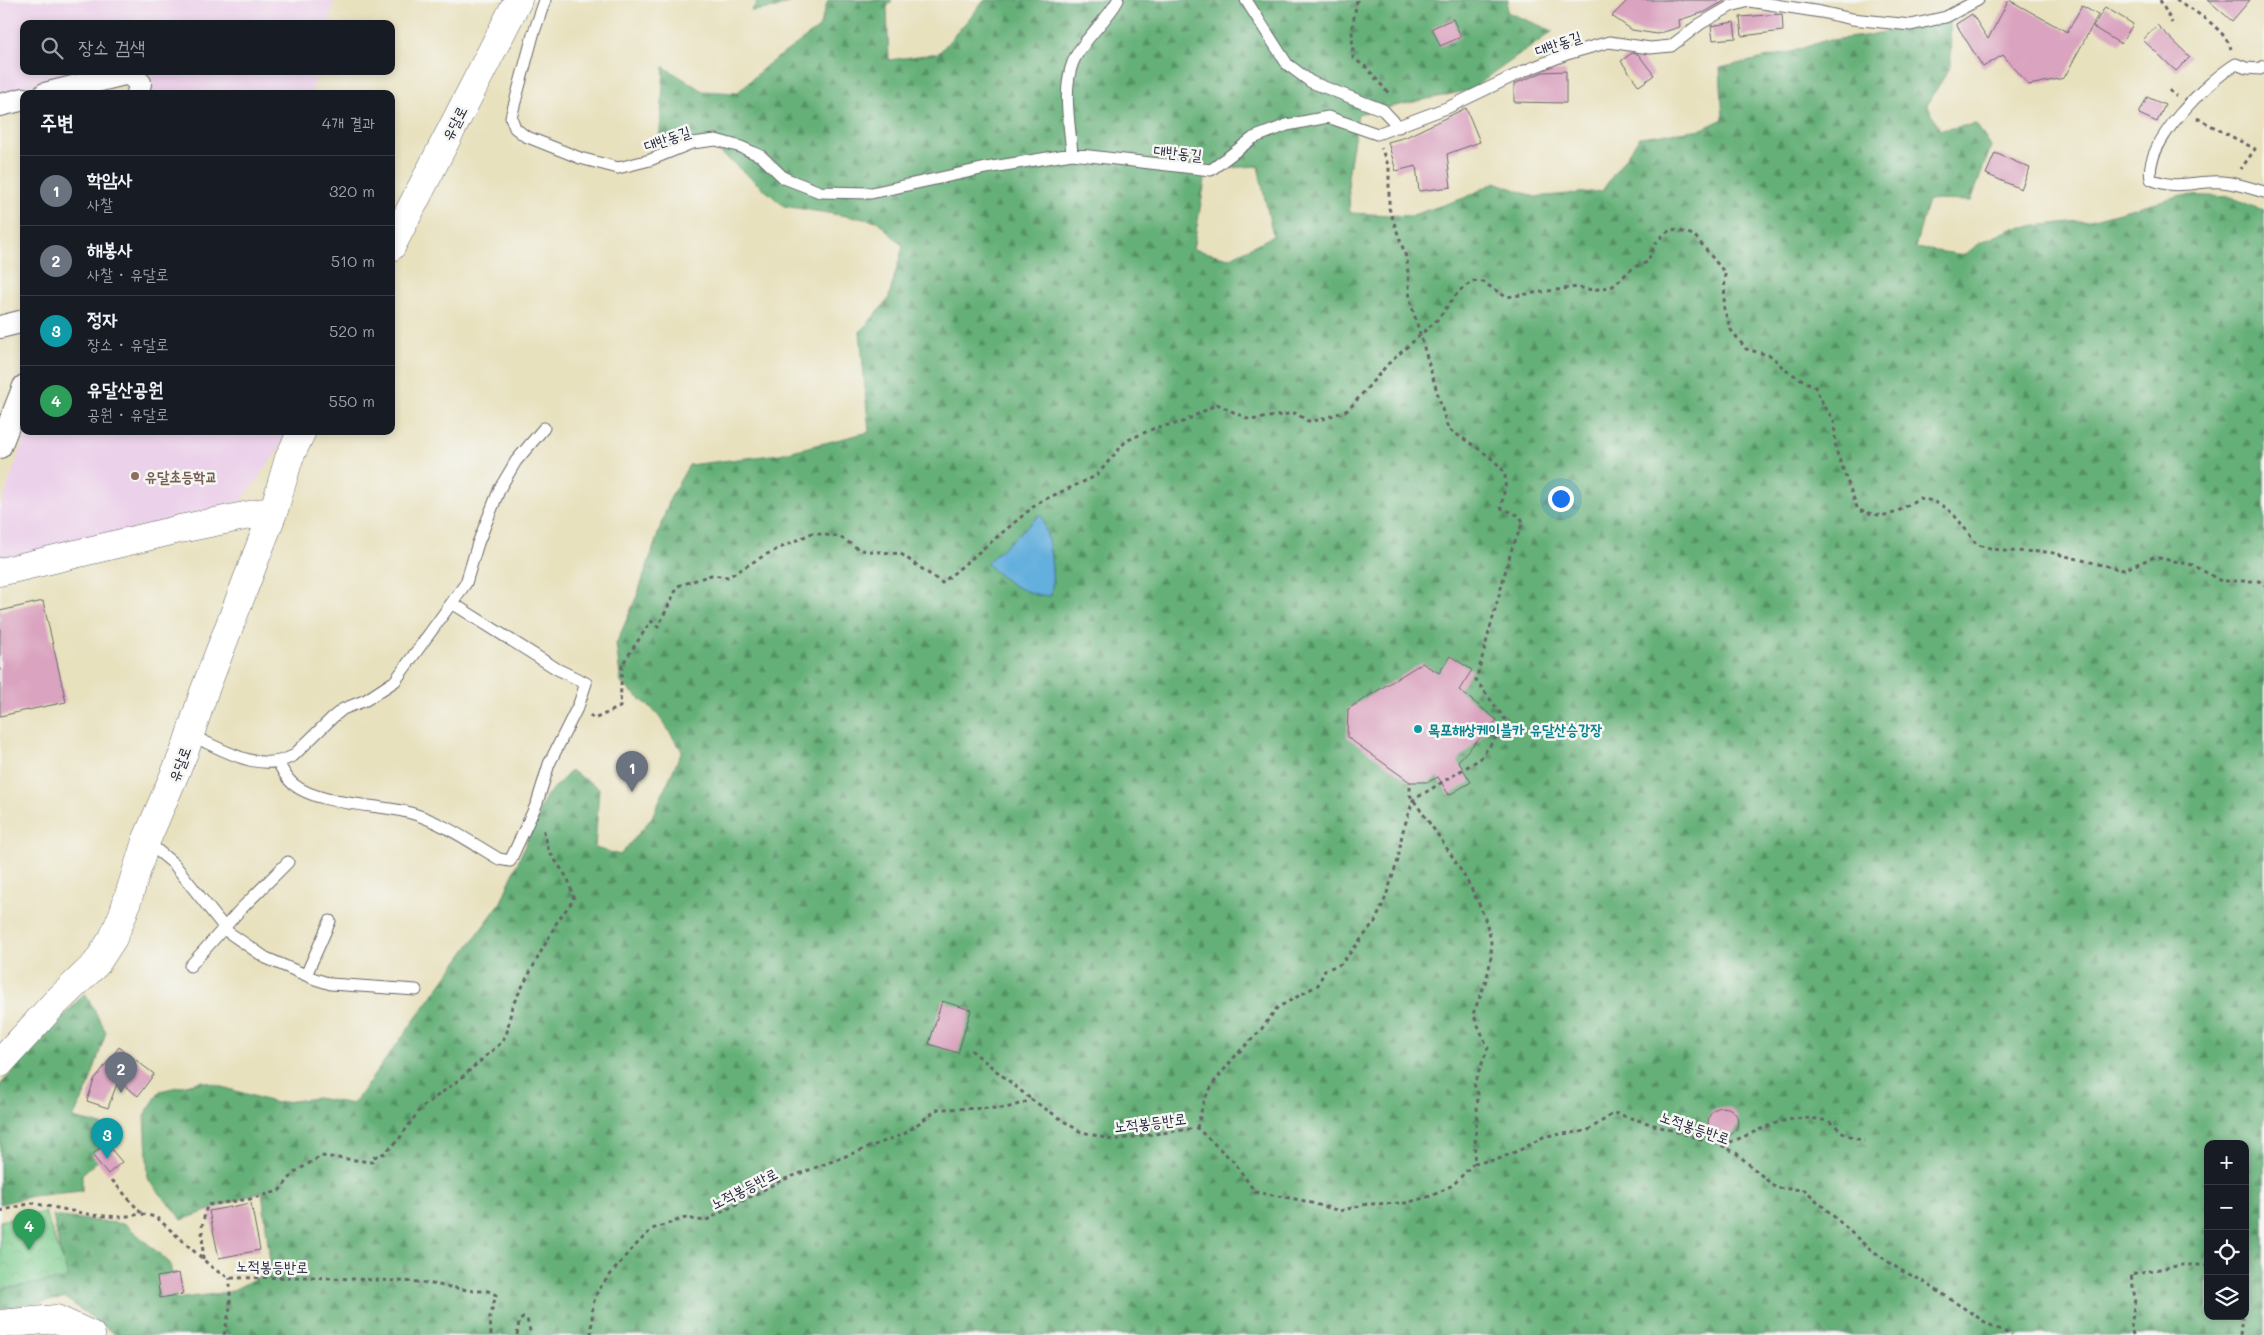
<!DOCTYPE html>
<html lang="ko">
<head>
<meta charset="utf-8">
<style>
	body { margin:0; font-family:Mali,"Poor Story",sans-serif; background:#242831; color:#f1f3f6 }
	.controls { position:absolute; right:15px; bottom:15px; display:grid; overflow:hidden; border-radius:10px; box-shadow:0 2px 8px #0003 }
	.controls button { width:45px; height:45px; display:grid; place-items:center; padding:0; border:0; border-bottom:1px solid #363941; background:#171b24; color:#f1f3f6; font:25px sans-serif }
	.you { position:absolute; left:1560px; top:498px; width:18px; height:18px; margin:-12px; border:4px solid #fff; border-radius:50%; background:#1a73e8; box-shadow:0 0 0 8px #1a73e833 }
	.badge { display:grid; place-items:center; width:32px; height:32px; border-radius:50%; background:#0b8043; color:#fff; font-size:16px; font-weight:700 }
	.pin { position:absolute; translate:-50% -41px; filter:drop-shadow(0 1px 2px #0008) }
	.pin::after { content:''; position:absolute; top:26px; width:18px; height:15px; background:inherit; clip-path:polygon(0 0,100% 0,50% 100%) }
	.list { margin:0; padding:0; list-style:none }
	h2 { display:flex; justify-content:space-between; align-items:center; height:65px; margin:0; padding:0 20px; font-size:21px }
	h2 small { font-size:16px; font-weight:400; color:#9ea1a6 }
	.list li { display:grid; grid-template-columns:32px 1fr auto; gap:15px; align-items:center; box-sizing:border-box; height:70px; padding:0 20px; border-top:1px solid #363941 }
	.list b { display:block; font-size:19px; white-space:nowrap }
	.list p { margin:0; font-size:16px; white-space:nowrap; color:#9ea1a6 }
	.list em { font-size:16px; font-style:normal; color:#9ea1a6 }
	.icon { flex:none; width:28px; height:28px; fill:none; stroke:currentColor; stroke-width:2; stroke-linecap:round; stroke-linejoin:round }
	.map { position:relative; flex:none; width:2264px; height:1335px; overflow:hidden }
	.search { position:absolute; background:#171b24; box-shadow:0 2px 8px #0003; left:20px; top:20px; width:375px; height:55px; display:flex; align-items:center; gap:12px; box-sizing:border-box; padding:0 18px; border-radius:10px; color:#9ea1a6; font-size:19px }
	.panel { position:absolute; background:#171b24; box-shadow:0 2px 8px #0003; left:20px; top:90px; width:375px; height:345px; border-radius:10px }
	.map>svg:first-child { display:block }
	.built { fill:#ecd1ea }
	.forest { fill:url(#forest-firs); stroke:#44695a; fill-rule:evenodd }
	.park { fill:url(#park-crowns); stroke:#4f7764 }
	.water { fill:#64afdd; stroke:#43688c }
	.building { fill:#daa3bf }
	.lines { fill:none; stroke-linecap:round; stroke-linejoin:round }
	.service-casing { stroke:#676569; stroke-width:13 }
	.minor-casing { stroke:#676569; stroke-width:24 }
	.tertiary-casing { stroke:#676569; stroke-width:29 }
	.path { stroke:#676569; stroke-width:3; stroke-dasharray:4 4; stroke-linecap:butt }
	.service { stroke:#fff; stroke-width:11 }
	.minor { stroke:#fff; stroke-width:22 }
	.tertiary { stroke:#fff; stroke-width:28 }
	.education-dot { fill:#8d6e63; stroke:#f6f6f2; stroke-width:2 }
	.culture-dot { fill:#0f9aa8; stroke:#f6f6f2; stroke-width:2 }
	.labels { text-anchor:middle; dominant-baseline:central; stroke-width:5; stroke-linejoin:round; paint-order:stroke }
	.street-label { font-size:15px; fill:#22223b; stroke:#f6f6f2 }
	.education-label { font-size:15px; font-weight:bold; fill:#785e54; stroke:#f6f6f2; text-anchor:start }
	.culture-label { font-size:15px; font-weight:bold; fill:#0d838f; stroke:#f6f6f2; text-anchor:start }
</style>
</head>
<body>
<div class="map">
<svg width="2264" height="1335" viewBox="0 0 2264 1335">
	<defs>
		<pattern id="forest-firs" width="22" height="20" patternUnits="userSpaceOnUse" patternTransform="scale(1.25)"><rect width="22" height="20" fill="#65b078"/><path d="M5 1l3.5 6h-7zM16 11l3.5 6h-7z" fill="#538f64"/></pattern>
		<pattern id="park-crowns" width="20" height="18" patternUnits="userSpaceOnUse" patternTransform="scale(1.25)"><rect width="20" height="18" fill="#7ccc8d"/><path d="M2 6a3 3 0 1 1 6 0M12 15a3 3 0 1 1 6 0" fill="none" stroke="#6baf7b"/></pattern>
	</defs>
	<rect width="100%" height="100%" fill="#f6f6f2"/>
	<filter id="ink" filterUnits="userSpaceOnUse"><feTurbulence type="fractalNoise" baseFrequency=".02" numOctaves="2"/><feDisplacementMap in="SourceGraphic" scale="10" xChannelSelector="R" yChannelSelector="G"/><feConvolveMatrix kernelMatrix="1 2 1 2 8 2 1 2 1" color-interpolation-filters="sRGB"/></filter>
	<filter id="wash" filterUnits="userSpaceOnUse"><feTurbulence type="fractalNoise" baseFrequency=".0096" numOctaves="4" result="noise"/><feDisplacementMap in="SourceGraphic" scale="20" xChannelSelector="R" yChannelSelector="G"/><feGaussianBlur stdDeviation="1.12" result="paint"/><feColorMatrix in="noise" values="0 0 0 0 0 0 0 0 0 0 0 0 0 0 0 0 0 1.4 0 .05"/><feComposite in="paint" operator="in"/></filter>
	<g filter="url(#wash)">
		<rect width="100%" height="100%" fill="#e8e1be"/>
		<!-- built -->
		<path class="built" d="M0,0h335l-6,24h-305v47h59l-83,23z
			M148,71h169l-5,23h-162l3,-12z
			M27,431h259l-9,21 -35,49 -242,62v-56z"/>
		<!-- forest -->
		<path class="forest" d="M759,0h36l-19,8 -25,3z
			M828,0h64l-5,7 2,53 50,-7 46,-53h523l-1,12 46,19 -83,59 -112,24 -10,62 2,37 60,3 57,-19 28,-15 40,15 67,-6 38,-54 62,-8 21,-10 -3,-51 71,-16 32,-11 41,-5 86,-17 1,47 -24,38 13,26 36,-6 15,23 -20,54 -43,-1 -13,48 50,7 13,-11 36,-16 76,-8 92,-25 49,2 33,14v1124h-2148l-51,-37 -65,11v-30l64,-8 -11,-55 72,8 45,39 6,36 53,-7 42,-21 -9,-80 -80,29 -34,-41 -3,-65 15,-23 43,-10 73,22 41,-5 36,6 148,-202 45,-106 25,-25 28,17 -4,60 25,7 31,-36 31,-68 -26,-39 -35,-29 -5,-39 21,-48 34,-100 18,-31 91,-11 89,-22 -9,-100 28,-32 15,-54 -26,-25 -93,-15 -70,-59 -55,1 5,-81 39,24 34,2 29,-27 53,-38zM1258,166l15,70 -44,22 -36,-9 14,-80zM1041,514c8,22 14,59 10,82zM2208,1144h37v172h-37z
			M85,993l21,39 -18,56 -15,30 29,7 16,19 -36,30v17l-50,5 -32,8v-119z"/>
		<!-- park -->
		<path class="park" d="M45,1212l24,66 -69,11v-68z"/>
		<!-- water -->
		<path class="water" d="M1041,514c8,22 14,59 10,82 -28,-1 -45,-14 -65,-33z"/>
		<g id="blocks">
			<!-- building -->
			<path class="building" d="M1628,0h98l-21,12 -26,8 1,7 -23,7 -25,-4 -20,-14z
				M2009,0l58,32 15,-26 16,9 -34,63 -35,7 -26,-30 -20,12 -27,-43 16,-10 16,25z
				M2208,0h42l-18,21z
				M2105,7l28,17 -12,20 -28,-17z
				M1782,14l1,17 -41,5 -2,-19z
				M1453,19l8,18 -21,9 -8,-18z
				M1734,22l2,16 -23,2 -2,-14z
				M2157,25l33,32 -14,14 -33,-31z
				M1632,53l6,1 16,21 -15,11 -18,-25z
				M1566,71v32l-52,-1v-18l29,-12z
				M2147,97l18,8 -8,17 -18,-8z
				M1466,108l14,34 -33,12 4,33 -32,4 -3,-25 -20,5 -8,-29 18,-5z
				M1995,153l35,15 -9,21 -35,-15z
				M43,601l23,101 -66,14v-105z
				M1450,656l22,14 -13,20 38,30 -39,41 13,21 -22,13 -11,-18 -10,5h-18l-63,-45 1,-28 74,-46 17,10z
				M942,1001l29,9 -13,43 -29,-9z
				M119,1047l35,27 -16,22 -20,-15 -10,27 -21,-7 7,-21z
				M1708 1122a15 15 0 1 1 30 0a15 15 0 1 1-30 0Z
				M106,1143l16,19 -14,12 -16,-19z
				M251,1203l9,47 -41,8 -10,-47z
				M179,1273l4,21 -23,4 -3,-21z"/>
		</g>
	</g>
	<g filter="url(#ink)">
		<use href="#blocks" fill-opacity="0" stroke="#676569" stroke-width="1"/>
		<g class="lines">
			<!-- service casing -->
			<g class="service-casing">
				<path id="service" d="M545,0l-12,35 -22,82 4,11 10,8 55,22 38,10 32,-8 42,-17 24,-3 25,7 20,9 23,22 36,14 51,1 115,-25 86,-14 139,16 42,-32 34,-13 41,-8 49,17 72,-27 75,-36 43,-17 42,-12 41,6 21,-2 29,-22 31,-18 18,-5 72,11 31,7 59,6 35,-8 32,-17
					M1246,0l41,64 24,18 72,28 16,17
					M2264,66l-4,3 -14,-1 -10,-4c-28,17 -93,79 -85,115 26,12 45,1 71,3 14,1 28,6 42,10
					M1072,154c-2,-29 -10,-64 1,-92 10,-23 33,-40 45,-62
					M190,735c33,14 68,39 103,21l40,-39 10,-8 23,-9 29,-19 71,-98 12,-40 22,-55 16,-27 28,-33
					M278,762c4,8 8,16 15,22 25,21 82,20 114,28 32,8 63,30 92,47l11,2 27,-58 12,-39 30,-60 7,-21 -29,-14 -105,-66
					M146,841l28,23 54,68 38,26 49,21 16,5 85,6
					M190,966l50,-56 48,-48
					M306,975l24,-54"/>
			</g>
			<!-- minor casing -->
			<g class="minor-casing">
				<path id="minor" d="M45,94l83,-21 12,10 -2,11
					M0,105l24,-6
					M0,327l24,-6
					M0,447l24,-61"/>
			</g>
			<!-- tertiary casing -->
			<g class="tertiary-casing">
				<path id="tertiary" d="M391,247l127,-247
					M0,572l180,-43 94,-19
					M0,1063l53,-58 43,-41 17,-26 10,-24 23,-73 39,-91 19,-58 70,-182 15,-52 13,-27
					M0,1324l56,-5 35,16"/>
			</g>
			<!-- path -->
			<path class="path" d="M1357,0l-5,29 1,29 13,9 24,28
				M2160,0l12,23
				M2176,0c19,11 48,28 55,49
				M2169,90l7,6
				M2197,118l58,31 -14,20
				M590,715l4,4 26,-12 2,-42 29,-44 7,6 20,-41 33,-11 17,2 37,-22 47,-22 28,4 20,13 41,4 41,29 97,-81 57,-26 30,-35 31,-14 24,-4 36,-19 33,16 45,-7 13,8 12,-1 28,-10 40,-46 49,-44 22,-29 14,-10 10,1 23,15 71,-10 16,3 20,-4 21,-19 14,-5c5,-16 9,-24 24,-33l22,6 31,38 -1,36 7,21 15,19 26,7 13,14 30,17 10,21 9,12 2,30 22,60c32,10 34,5 61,-12 32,5 39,22 58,47l27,6 45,1 74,18 31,-13 39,8 28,16h38l5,4
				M971,1050l61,50
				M1197,1128l7,-28 11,-19 22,-27 23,-23 17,-23 41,-23 7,-15 16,-6 34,-42 10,-23 13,-39 4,-26 11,-34 67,-41 27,-37 -31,-42 35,-129 12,-29 -3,-6 -19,-8c1,-10 6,-22 4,-32 -1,-14 -45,-39 -57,-47l-38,-129 -3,-40 -18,-52v-41l-8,-19
				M1722,1145c37,-12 63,-35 105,-24 7,2 12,10 19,13 6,3 12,5 18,7
				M1474,1163l22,-3 24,-10 25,-14 42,-5 27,-18 107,32 15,8 40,35 29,2 61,56 34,24 21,10 67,44 24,11
				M112,1180l29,33
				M0,1211l32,-8 60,12 29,2 21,-3 14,3 59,53 15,8 78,-1 112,5 54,9h14l8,4 -6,22 1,18
				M203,1259l-1,-33 5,-21 43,-6 29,-8 16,-19 26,-16 51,6 2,-5 11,-4 14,-14 22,-31 39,-29 42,-37 5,-10 5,-26 45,-84 17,-23 -6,-20 -19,-28 -6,-23
				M224,1335l6,-27v-30
				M517,1335l2,-14 4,-3 4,1 4,16
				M591,1335l2,-31 5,-14 30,-37 24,-24 33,-11 20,3 75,-40 124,-47 34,-25 68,-1 26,-8 47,31 33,9 85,-12 37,34 21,30 46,8 39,11 27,-7 39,-1 25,-7 22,-11 21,-22 4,-69 -4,-10 14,-36 -15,-34c9,-23 20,-46 18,-71 -6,-47 -54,-108 -81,-148v-13
				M2133,1335l-2,-8 4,-28 -4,-25 51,-9h26
				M2240,1335l2,-19"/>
			<!-- service -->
			<use href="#service" class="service"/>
			<!-- minor -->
			<use href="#minor" class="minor"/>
			<!-- tertiary -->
			<use href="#tertiary" class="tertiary"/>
		</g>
	</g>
	<!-- markers -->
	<circle class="education-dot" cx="135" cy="476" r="5"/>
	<circle class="culture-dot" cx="1418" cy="729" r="5"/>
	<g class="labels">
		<!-- street labels -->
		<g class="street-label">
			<text transform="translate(1558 43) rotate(-19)">대반동길</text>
			<text transform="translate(454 123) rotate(-63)">유달로</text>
			<text transform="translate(667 138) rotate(-19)">대반동길</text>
			<text transform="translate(1178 152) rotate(6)">대반동길</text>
			<text transform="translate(179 764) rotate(-69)">유달로</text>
			<text transform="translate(1150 1122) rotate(-7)">노적봉등반로</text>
			<text transform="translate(1695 1127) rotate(19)">노적봉등반로</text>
			<text transform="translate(744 1188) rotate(-27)">노적봉등반로</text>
			<text transform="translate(272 1266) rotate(1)">노적봉등반로</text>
		</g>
		<!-- education labels -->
		<g class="education-label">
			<text x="145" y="476">유달초등학교</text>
		</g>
		<!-- culture labels -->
		<g class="culture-label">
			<text x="1428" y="729">목포해상케이블카 유달산승강장</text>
		</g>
	</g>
</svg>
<div class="controls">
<button>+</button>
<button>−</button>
<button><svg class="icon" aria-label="locate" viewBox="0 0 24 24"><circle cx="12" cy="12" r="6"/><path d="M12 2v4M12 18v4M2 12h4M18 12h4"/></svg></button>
<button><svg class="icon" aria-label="layers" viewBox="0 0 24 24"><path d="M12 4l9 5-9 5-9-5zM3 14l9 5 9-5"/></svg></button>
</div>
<div class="you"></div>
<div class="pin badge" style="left:632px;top:792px;background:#6b7280">1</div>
<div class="pin badge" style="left:121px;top:1093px;background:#6b7280">2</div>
<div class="pin badge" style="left:107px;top:1159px;background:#0f9aa8">3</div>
<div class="pin badge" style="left:29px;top:1250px;background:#2e9e5b">4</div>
<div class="search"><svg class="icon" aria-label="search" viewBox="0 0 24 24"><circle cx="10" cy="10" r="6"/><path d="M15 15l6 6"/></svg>장소 검색</div>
<section class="panel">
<h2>주변<small>4개 결과</small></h2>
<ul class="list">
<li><span class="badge" style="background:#6b7280">1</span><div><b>학암사</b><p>사찰</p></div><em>320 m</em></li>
<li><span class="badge" style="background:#6b7280">2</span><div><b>해봉사</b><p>사찰 · 유달로</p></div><em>510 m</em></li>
<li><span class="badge" style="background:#0f9aa8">3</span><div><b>정자</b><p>장소 · 유달로</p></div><em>520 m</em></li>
<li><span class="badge" style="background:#2e9e5b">4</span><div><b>유달산공원</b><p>공원 · 유달로</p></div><em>550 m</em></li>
</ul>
</section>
</div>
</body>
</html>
